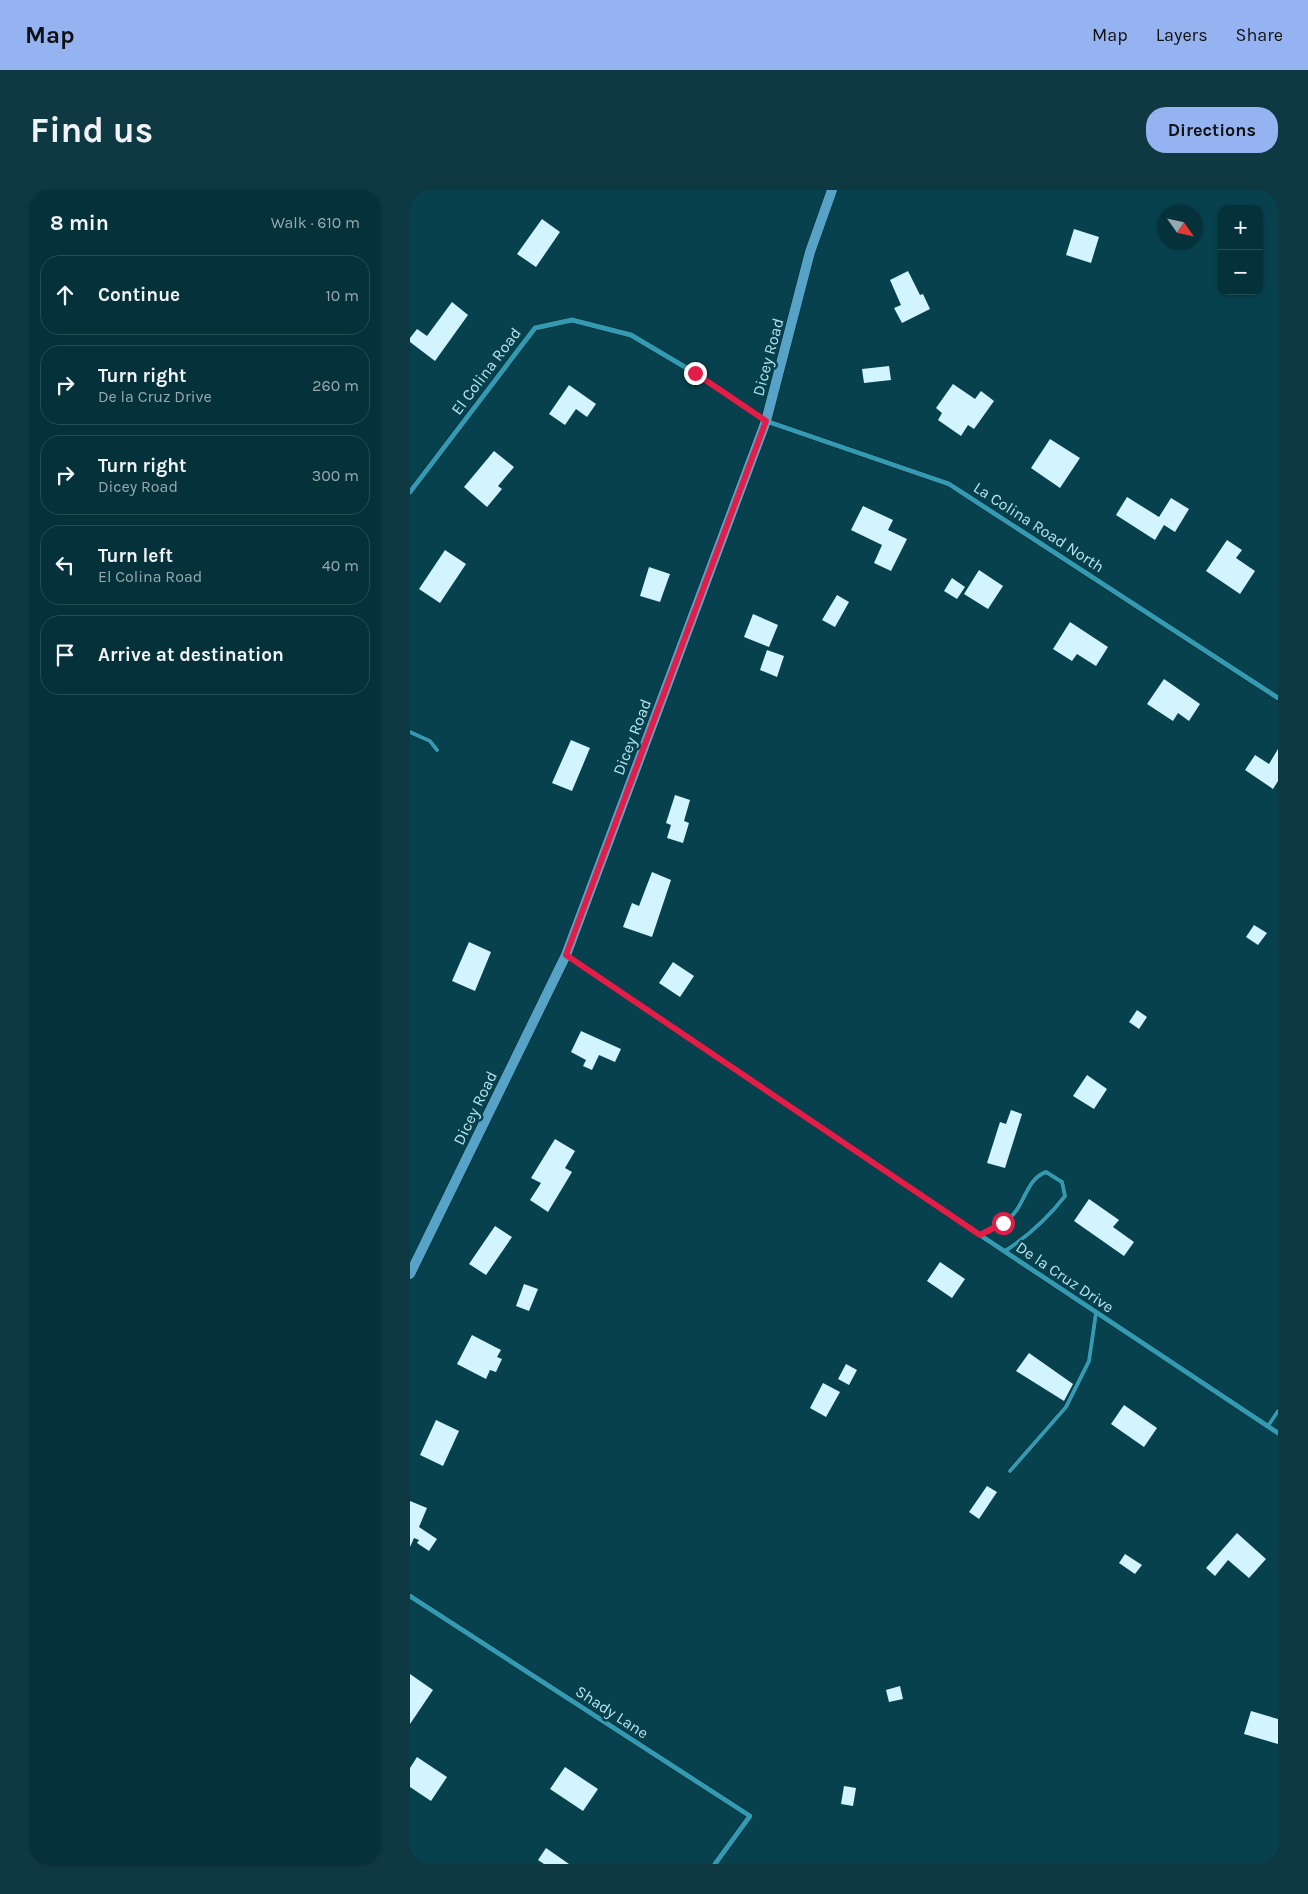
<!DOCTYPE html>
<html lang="en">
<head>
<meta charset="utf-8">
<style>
	body { margin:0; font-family:Karla,sans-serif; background:#0e3942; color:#f1f3f6 }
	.controls { position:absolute; right:15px; top:15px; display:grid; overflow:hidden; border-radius:10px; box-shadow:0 1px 4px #0004 }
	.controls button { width:45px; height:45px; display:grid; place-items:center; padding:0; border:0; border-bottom:1px solid #264c54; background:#05313a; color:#f1f3f6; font:25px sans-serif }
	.compass { position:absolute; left:748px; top:15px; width:45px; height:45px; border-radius:50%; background:#05313a; box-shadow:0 1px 4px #0004; rotate:124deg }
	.stop { position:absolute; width:15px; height:15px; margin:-11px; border:4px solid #e11d48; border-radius:50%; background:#fff }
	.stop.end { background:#e11d48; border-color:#fff; box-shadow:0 1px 5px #0008 }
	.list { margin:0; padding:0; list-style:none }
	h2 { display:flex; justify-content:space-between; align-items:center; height:65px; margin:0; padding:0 20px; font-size:21px }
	h2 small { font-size:16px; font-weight:400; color:#97a9af }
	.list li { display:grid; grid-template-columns:32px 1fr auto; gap:15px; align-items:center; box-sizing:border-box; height:80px; margin:0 10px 10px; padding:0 10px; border:1px solid #264c54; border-radius:20px }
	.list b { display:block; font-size:19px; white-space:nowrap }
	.list p { margin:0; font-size:16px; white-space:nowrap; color:#97a9af }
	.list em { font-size:16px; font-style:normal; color:#97a9af }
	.icon { flex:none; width:28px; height:28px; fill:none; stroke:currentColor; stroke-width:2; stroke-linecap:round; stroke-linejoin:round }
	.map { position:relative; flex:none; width:868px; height:1674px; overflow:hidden; border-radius:20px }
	header { display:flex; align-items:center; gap:30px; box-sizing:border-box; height:70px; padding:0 25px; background:#95b2f1; color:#111 }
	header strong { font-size:24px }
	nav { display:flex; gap:28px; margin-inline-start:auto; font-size:18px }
	.intro { display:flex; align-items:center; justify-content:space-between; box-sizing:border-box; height:120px; padding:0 30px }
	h1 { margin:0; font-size:35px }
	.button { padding:12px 22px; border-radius:20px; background:#95b2f1; color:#111; font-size:18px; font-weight:700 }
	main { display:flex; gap:30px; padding:0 30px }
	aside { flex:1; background:#05313a; border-radius:20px; box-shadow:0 1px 4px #0004 }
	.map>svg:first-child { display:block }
	.building { fill:#d1f4fe }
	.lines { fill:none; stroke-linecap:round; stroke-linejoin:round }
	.lane-casing { stroke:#05262d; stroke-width:5 }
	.street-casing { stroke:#05262d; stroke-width:6 }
	.secondary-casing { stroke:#05262d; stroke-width:11 }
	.lane { stroke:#349ab1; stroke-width:4 }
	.street { stroke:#349ab1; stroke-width:5 }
	.secondary { stroke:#57a2c7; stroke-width:10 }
	.route { stroke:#e11d48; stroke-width:6 }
	.labels { text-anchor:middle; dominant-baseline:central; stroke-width:5; stroke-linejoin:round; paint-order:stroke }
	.street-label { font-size:16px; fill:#b7e4ef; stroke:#07414d }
</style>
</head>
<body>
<header>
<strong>Map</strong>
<nav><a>Map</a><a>Layers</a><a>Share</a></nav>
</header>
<div class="intro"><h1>Find us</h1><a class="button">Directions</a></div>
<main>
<aside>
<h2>8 min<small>Walk · 610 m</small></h2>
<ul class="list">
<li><svg class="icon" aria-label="ahead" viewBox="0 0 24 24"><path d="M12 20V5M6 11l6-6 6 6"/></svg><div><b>Continue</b></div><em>10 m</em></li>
<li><svg class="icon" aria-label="right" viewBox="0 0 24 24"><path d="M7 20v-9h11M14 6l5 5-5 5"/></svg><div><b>Turn right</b><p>De la Cruz Drive</p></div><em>260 m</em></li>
<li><svg class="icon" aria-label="right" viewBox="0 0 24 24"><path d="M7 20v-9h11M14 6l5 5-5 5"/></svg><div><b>Turn right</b><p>Dicey Road</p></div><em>300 m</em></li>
<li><svg class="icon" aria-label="left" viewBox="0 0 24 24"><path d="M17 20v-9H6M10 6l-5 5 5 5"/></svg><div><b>Turn left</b><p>El Colina Road</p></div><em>40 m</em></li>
<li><svg class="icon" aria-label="arrive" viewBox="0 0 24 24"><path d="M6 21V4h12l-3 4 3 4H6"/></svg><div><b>Arrive at destination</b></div></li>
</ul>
</aside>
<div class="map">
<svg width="868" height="1674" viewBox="0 0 868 1674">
	<rect width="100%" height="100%" fill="#07414d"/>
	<!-- building -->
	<path class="building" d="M132,29l18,13 -24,35 -19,-13z
		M664,39l25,8 -8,26 -25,-8z
		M498,81l12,24 3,-1 7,15 -28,14 -8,-15 7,-3 -11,-25z
		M42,112l16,13 -33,46 -25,-19v-4l7,-9 10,7z
		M479,176l2,14 -27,3 -2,-14z
		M543,194l22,15 6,-8 13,10 -20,28 -6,-4 -7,11 -23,-16 4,-7 -6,-5z
		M159,195l27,19 -9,13 -11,-8 -11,16 -16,-11z
		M640,249l30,19 -20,30 -29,-20z
		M84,261l20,16 -16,19 4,3 -15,18 -23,-20z
		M717,307l32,20 12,-19 18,11 -14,23 -11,-7 -9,15 -39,-25z
		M453,316l30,14 -5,10 19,9 -16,32 -17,-8 8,-18 -31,-15z
		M817,350l15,10 -6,8 19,13 -15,23 -34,-23z
		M35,360l21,14 -26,39 -21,-14z
		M239,377l21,7 -10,28 -20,-6z
		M569,380l24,16 -15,23 -24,-15z
		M542,388l13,9 -8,12 -13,-8z
		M427,405l12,7 -14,25 -13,-7z
		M343,424l25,11 -9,22 -25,-10z
		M660,432l38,25 -12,19 -19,-12 -5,7 -19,-12z
		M357,460l17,6 -7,21 -17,-7z
		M754,489l36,25 -11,17 -11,-8 -5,8 -26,-17z
		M161,550l19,8 -18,43 -20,-8z
		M868,559v32l-5,8 -28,-19 10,-15 14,9z
		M265,605l15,5 -6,21 5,2 -6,20 -16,-5 4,-13 -5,-2z
		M242,682l19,8 -19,57 -29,-10 9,-24 7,3z
		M844,735l13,8 -9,12 -12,-8z
		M59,752l22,10 -16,39 -23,-10z
		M263,772l21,14 -14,21 -21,-14z
		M727,820l10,7 -8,12 -10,-7z
		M171,841l40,18 -6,13 -16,-7 -7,15 -9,-4 3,-6 -15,-8z
		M677,885l20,14 -13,20 -21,-13z
		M601,920l11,4 -17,54 -18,-5 13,-41 6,2z
		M145,949l20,12 -10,17 7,4 -24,40 -18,-12 11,-17 -10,-5z
		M679,1009l30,21 -6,7 21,15 -10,14 -50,-35z
		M85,1036l17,11 -26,38 -17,-11z
		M530,1072l25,17 -13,19 -25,-17z
		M114,1094l14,5 -9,22 -13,-5z
		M62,1145l29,15 -4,7 5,2 -6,13 -6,-2 -4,9 -29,-15z
		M619,1163l44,31 -9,17 -48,-30z
		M436,1174l11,6 -8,15 -11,-6z
		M413,1193l17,9 -14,25 -16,-9z
		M714,1215l33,23 -13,19 -33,-23z
		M26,1230l23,11 -16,35 -23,-11z
		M577,1296l10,6 -18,27 -10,-7z
		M0,1311l17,7 -8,19 18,12 -8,12 -12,-8 2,-3 -5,-2 -4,9z
		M827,1343l29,26 -17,19 -21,-18 -13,16 -9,-8z
		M715,1364l17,11 -7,9 -16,-11z
		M0,1484l23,16 -23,34z
		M490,1496l3,13 -14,3 -3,-12z
		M841,1521l27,8v25l-34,-10z
		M7,1567l30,20 -16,24 -21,-14v-19z
		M155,1577l33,22 -15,22 -33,-22z
		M434,1596l12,2 -3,18 -12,-2z
		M136,1658l23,16h-25l-6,-4z"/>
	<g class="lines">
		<!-- lane casing -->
		<g class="lane-casing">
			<path id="lane" d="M0,542l20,9 7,9
				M570,1045c13,-5 27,-12 36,-24 10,-14 13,-33 30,-39l16,10 3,14c-17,22 -37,40 -60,55
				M858,1236l10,-15
				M600,1281l56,-64 23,-46 7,-48"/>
		</g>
		<!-- street casing -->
		<g class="street-casing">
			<path id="street" d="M0,302l125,-164 37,-8 59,15 64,38 71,48 183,63 329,214
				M156,765l414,280 298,198
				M0,1406l340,220 -35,48"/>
		</g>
		<!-- secondary casing -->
		<g class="secondary-casing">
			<path id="secondary" d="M0,1084l156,-319 200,-534 44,-169 22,-62"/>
		</g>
		<!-- lane -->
		<use href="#lane" class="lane"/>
		<!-- street -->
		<use href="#street" class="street"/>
		<!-- secondary -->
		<use href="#secondary" class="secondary"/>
	</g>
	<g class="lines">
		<!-- route -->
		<path class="route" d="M285,183l71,48 -200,534 414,280 23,-12"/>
	</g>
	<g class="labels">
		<!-- street labels -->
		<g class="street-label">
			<text transform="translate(358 167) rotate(-75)">Dicey Road</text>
			<text transform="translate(76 181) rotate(-53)">El Colina Road</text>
			<text transform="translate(629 337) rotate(33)">La Colina Road North</text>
			<text transform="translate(222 547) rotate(-69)">Dicey Road</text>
			<text transform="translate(65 918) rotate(-64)">Dicey Road</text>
			<text transform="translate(655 1087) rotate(34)">De la Cruz Drive</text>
			<text transform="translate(202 1522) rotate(33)">Shady Lane</text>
		</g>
	</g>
</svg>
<div class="controls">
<button>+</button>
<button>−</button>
</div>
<svg class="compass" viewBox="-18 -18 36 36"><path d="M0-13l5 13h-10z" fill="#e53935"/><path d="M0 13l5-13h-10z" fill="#97a9af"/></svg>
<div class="stop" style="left:593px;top:1033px"></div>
<div class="stop end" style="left:285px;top:183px"></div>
</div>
</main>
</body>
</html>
